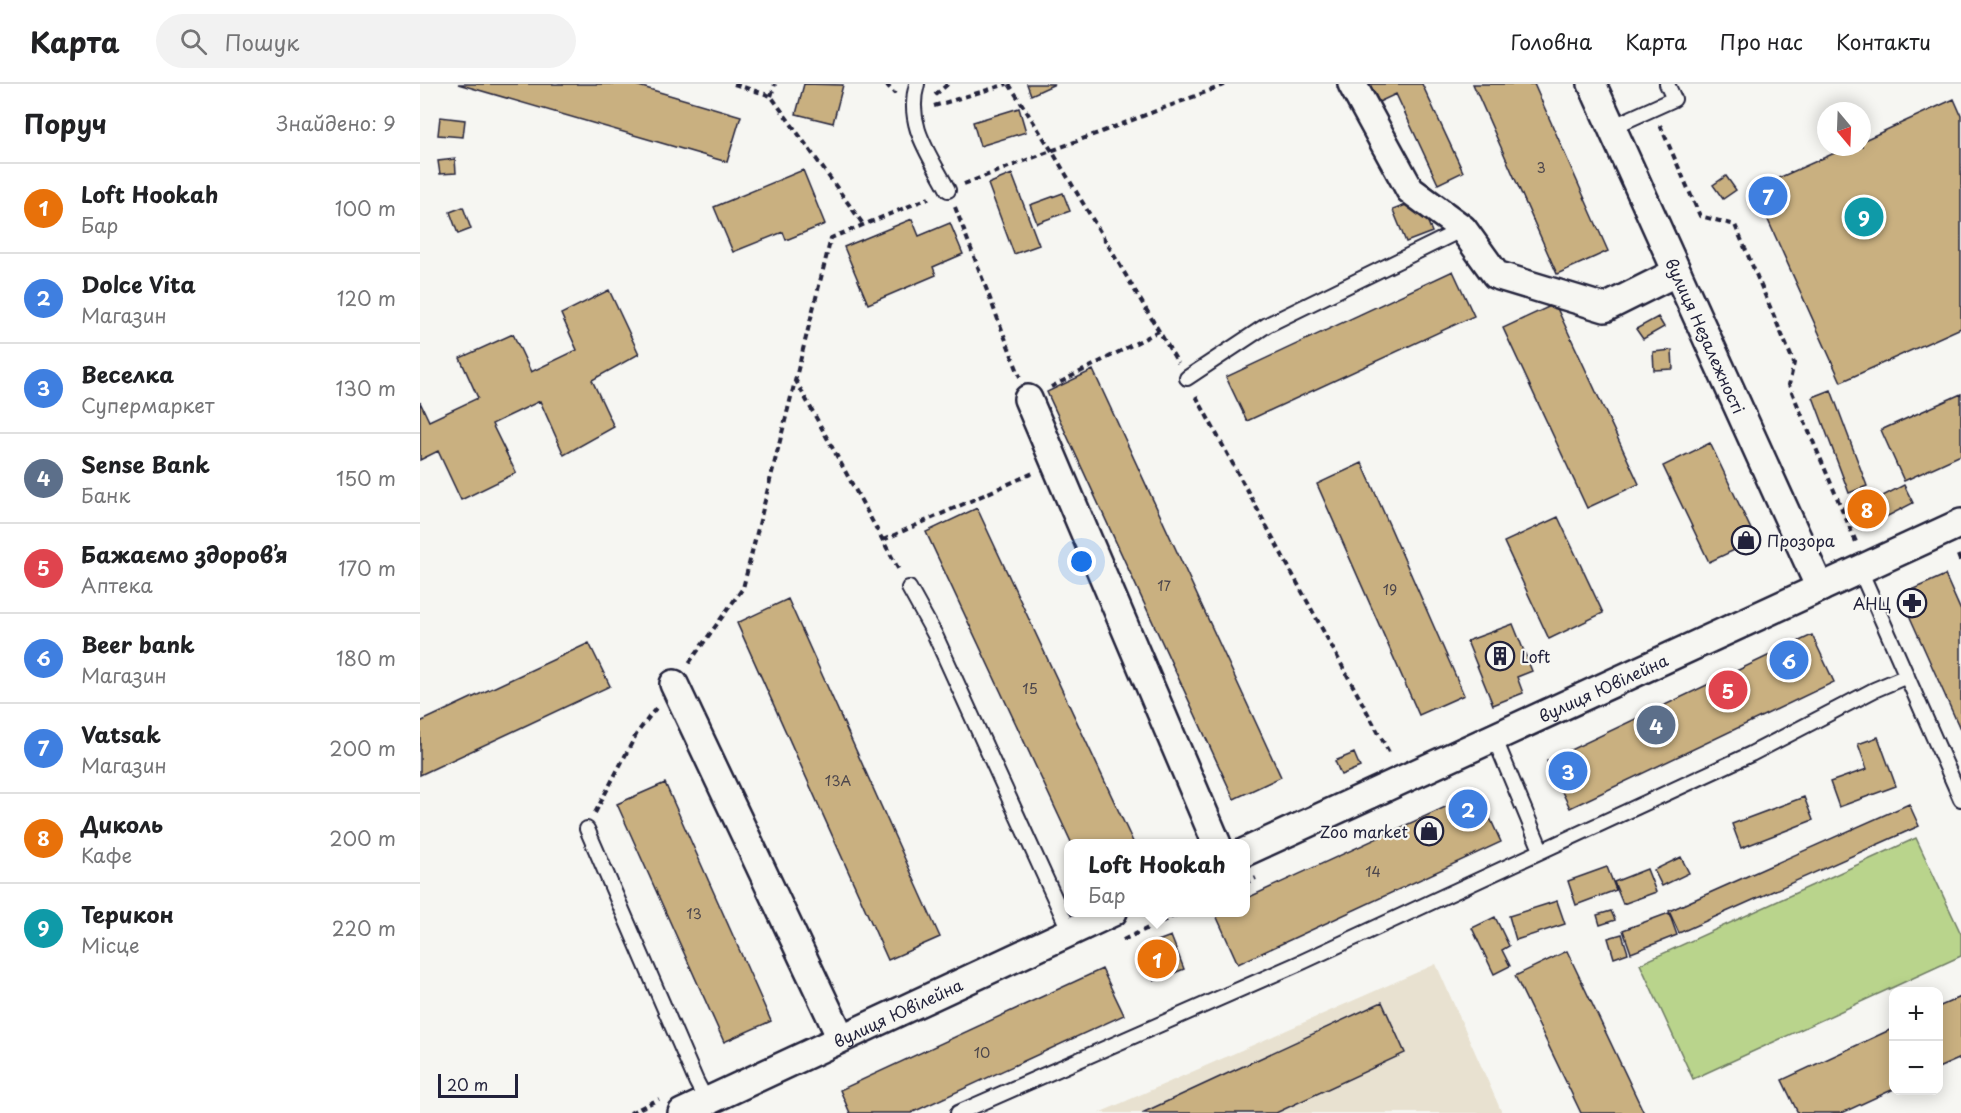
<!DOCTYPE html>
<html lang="uk">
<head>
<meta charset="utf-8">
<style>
	body { margin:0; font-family:"Playpen Sans",sans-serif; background:#f2f2f2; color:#202124 }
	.controls { position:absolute; right:18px; bottom:18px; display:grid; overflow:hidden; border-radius:12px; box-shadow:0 3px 15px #0003 }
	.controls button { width:54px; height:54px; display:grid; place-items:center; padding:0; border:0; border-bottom:2px solid #e0e0e0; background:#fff; color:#202124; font:30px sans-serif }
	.compass { position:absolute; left:1397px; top:18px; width:54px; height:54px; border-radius:50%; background:#fff; box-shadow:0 3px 15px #0003; rotate:161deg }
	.scale { position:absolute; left:18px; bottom:15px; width:80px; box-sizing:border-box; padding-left:6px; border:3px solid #22223b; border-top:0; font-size:16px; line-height:21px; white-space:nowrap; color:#22223b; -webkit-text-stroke:4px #f6f6f2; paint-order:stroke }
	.you { position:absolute; left:662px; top:478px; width:21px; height:21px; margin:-15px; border:4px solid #fff; border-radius:50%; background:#1a73e8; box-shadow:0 0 0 9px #1a73e833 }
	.badge { display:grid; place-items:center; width:39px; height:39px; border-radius:50%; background:#db2777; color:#fff; font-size:20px; font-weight:700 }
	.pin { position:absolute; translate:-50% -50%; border:3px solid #fff; box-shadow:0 2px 6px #0006 }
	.popup { position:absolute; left:644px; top:755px; width:186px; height:78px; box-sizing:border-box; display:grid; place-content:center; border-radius:12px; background:#fff; filter:drop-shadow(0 2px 4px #0005); font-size:20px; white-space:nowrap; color:#757577 }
	.popup b { font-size:22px; color:#202124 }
	.popup::after { content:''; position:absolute; left:50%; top:100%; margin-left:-12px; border:12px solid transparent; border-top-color:#fff }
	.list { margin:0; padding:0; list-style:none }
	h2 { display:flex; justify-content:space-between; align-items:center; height:78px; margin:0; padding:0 24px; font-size:26px }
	h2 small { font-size:20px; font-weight:400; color:#757577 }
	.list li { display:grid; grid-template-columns:39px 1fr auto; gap:18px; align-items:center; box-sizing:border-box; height:90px; padding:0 24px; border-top:2px solid #e0e0e0 }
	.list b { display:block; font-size:22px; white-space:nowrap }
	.list p { margin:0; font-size:20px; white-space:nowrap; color:#757577 }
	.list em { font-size:20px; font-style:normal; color:#757577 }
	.icon { flex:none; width:33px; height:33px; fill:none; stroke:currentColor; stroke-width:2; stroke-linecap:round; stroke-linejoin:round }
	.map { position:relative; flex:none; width:1541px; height:1029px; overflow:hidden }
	header { display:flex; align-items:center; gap:36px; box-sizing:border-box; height:84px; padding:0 30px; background:#fff; border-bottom:2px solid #e0e0e0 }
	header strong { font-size:28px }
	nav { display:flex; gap:33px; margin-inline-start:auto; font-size:21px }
	.search { width:420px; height:54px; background:#f2f2f2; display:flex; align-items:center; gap:15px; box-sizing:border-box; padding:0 21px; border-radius:33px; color:#757577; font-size:22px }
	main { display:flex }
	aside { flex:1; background:#fff }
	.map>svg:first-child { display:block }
	.built { fill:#e8e1d0 }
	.green { fill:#b9d48c; stroke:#6e7b64; stroke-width:1.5 }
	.building { fill:#c9b080; stroke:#22223b; stroke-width:1.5 }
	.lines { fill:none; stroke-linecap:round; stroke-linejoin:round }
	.service-casing { stroke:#22223b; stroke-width:18 }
	.minor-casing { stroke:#22223b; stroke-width:32 }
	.path { stroke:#22223b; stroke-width:4; stroke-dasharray:6 4.5; stroke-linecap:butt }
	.service { stroke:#f6f6f2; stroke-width:14 }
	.minor { stroke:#f6f6f2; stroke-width:27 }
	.labels { text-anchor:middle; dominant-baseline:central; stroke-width:4.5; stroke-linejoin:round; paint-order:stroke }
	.number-label { font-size:14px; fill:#4c464c }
	.street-label { font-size:16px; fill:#22223b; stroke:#f6f6f2 }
	.poi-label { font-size:16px; fill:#22223b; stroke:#f6f6f2; text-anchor:start }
</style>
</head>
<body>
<header>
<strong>Карта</strong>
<div class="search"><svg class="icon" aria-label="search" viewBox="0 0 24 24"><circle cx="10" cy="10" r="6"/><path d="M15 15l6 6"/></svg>Пошук</div>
<nav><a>Головна</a><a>Карта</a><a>Про нас</a><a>Контакти</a></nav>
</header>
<main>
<aside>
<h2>Поруч<small>Знайдено: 9</small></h2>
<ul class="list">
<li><span class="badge" style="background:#e8710a">1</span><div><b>Loft Hookah</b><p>Бар</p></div><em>100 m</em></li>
<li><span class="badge" style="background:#3f7fe0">2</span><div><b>Dolce Vita</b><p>Магазин</p></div><em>120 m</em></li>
<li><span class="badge" style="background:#3f7fe0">3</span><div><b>Веселка</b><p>Супермаркет</p></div><em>130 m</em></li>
<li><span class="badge" style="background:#5c6f8a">4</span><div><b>Sense Bank</b><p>Банк</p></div><em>150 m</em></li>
<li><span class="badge" style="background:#e0444e">5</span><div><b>Бажаємо здоровʼя</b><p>Аптека</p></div><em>170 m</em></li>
<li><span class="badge" style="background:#3f7fe0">6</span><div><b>Beer bank</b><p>Магазин</p></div><em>180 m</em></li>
<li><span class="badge" style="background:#3f7fe0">7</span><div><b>Vatsak</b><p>Магазин</p></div><em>200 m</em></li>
<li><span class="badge" style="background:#e8710a">8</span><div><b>Диколь</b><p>Кафе</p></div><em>200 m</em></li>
<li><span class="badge" style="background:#0f9aa8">9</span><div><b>Терикон</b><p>Місце</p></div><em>220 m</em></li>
</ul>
</aside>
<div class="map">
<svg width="1541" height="1029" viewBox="0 0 1541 1029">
	<rect width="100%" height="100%" fill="#f6f6f2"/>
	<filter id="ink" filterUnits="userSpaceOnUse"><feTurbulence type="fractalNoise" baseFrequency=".0167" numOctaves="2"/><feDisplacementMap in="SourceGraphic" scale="12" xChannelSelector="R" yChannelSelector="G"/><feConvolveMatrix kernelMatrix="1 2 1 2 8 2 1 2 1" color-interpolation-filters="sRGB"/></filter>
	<g filter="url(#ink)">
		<!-- built -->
		<path class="built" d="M1016,880l66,149h-403z"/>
		<!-- green -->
		<path class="green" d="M1496,754l45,96v22l-268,123 -53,-115z"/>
		<!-- building -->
		<path class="building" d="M38,0h174l109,32 -14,46z
			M384,0l39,1 -10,38 -37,-9z
			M607,0h28l-24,11z
			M950,0h52l41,88 -25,12 -42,-90 -17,8z
			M1053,0h61l74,167 -51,23z
			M1534,15l7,16v213l-120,54 -87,-193 94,-42h14v-6z
			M599,24l7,24 -46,14 -7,-24z
			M20,33l25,3 -2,17 -25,-2z
			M35,75l1,14 -16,1 -2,-13z
			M383,86l22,54 -39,16 -3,-8 -50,20 -19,-45z
			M592,90l27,71 -25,9 -26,-70z
			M1306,92l10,14 -13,9 -10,-14z
			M643,109l7,18 -33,12 -7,-18z
			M999,116l13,32 -26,10 -13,-32z
			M43,123l8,22 -13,5 -8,-22z
			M492,135l7,17 31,-13 13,31 -30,13 3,8 -68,29 -24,-57z
			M1033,187l21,45 -227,105 -21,-44z
			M189,206l30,64 -47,26 22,47 -50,28 -24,-54 -48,23 24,49 -55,27 -23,-49 -18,9v-58l9,19 49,-23 -18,-40 53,-24 18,38 46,-22 -16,-36z
			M1135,220l84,180 -52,24 -84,-180z
			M1238,233l6,10 -21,12 -7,-10z
			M1252,266l1,19 -19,1 -1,-18z
			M673,286l188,407 -47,22 -187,-407z
			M1411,306l36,96 -18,7 -36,-96z
			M1541,310v61l-57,26 -23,-51z
			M1290,359l46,97 -47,22 -46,-96z
			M942,379l102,232 -45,20 -102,-231z
			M1484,401l9,18 -29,15 -9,-18z
			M1450,408l9,25 -15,5 -9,-25z
			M557,424l157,336h-62l-146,-312z
			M1138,433l45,96 -54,26 -45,-97z
			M1525,491l16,36v120l-61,-136z
			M368,515l152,338 -52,23 -151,-337z
			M1093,540l19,47 -15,6 6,16 -30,12 -26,-64z
			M1392,551l22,47 -264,126 -23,-47z
			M169,559l21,43 -190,89v-53z
			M1458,653l18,49 -57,21 -9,-25 37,-13 -9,-25z
			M934,669l6,14 -19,8 -6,-14z
			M245,699l106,238 -47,21 -107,-238z
			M1058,708l23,50 -263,122 -23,-51 30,-1v-13z
			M1384,713l9,23 -72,28 -9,-24z
			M1489,720l10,22 -240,107 -10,-22z
			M1261,773l8,16 -27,13 -8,-16z
			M1187,783l9,23 -40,15 -8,-24z
			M1227,785l9,23 -33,12 -9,-22z
			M1137,817l8,23 -49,16 -7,-24z
			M1191,827l4,9 -15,5 -3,-10z
			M1249,829l8,22 -46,18 -8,-23z
			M1075,833l14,29 -7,4 8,16 -16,8 -22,-46z
			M1202,850l6,19 -14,5 -6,-20z
			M751,852l13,33 -30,12 -12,-34z
			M1147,867l77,162h-63l-66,-137z
			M682,885l22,46 -213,98h-61l-10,-23z
			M1541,913v61l-23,10v-61z
			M962,918l23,51 -129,60h-134z
			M1474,944v61l-52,24h-44l-16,-33z"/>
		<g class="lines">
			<!-- service casing -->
			<g class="service-casing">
				<path id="service" d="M497,0c-12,41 13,71 31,106
					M1192,43l62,-28 -7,-15
					M767,294l80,-53 196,-96
					M1440,486l101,229
					M489,504l26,47 135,297
					M1074,653l47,113
					M167,745l109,252 11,21
					M538,1029l344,-151 449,-208 123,-64 33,-14"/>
			</g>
			<!-- minor casing -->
			<g class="minor-casing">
				<g id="minor">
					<path d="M932,0l58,106 53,39 33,46 109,33 72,-36"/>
					<path id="s1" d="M1172,0l228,504"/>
					<path d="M608,315l189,445"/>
					<path d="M254,600l167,354"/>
					<path id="s2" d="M825,768l716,-329"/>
					<path id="s3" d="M262,1029l431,-201"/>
				</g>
			</g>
			<!-- path -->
			<path class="path" d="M314,0l37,12 92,128
				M466,0l9,10
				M589,0l43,67 126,212
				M515,11l13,-11
				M351,12l4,-12
				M514,22l73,-22
				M1240,41l40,91 35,9 59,138 -5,22 67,157
				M544,100l263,-100
				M535,123l65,170
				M375,295l105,193
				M631,303l108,-56
				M776,312l195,360
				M463,456l150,-67
				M1538,471l3,8
				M269,579l54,-75 88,-350 98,-40
				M175,729l42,-80 19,-25
				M825,799l11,-5
				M703,856l59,-28
				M210,1029l29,-14"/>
			<!-- service -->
			<use href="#service" class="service"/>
			<!-- minor -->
			<use href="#minor" class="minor"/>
		</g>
	</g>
	<!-- icons -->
	<defs>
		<g id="shop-ring" transform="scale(1.5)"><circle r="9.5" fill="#f6f6f2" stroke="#22223b" stroke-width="1.5"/><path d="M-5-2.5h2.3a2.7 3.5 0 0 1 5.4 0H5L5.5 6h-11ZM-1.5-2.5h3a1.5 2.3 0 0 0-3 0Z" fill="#22223b"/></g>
		<g id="pharmacy-ring" transform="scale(1.5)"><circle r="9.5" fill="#f6f6f2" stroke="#22223b" stroke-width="1.5"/><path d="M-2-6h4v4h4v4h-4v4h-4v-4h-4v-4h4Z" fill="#22223b"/></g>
		<g id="building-ring" transform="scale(1.5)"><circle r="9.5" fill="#f6f6f2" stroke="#22223b" stroke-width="1.5"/><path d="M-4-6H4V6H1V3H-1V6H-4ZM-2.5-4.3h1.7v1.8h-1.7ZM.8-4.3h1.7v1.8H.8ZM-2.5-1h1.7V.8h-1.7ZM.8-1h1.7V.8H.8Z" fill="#22223b"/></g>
	</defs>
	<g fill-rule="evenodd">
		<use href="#shop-ring" x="1326" y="456"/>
		<use href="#pharmacy-ring" x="1492" y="519"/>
		<use href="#building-ring" x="1080" y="572"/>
		<use href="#shop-ring" x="1009" y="747"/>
	</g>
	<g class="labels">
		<!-- number labels -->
		<g class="number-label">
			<text x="1121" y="83">3</text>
			<text x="744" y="501">17</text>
			<text x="970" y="505">19</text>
			<text x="610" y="604">15</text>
			<text x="418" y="696">13А</text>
			<text x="953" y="787">14</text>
			<text x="274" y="829">13</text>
			<text x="562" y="968">10</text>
		</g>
		<!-- street labels -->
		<g class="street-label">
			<text stroke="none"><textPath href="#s1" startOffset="276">вулиця Незалежності</textPath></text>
			<text stroke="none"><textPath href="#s2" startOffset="394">вулиця Ювілейна</textPath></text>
			<text stroke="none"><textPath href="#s3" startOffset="238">вулиця Ювілейна</textPath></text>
		</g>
		<!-- poi labels -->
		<g class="poi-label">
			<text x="1347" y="456">Прозора</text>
			<text x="1471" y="519" text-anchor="end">АНЦ</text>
			<text x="1101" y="572">Loft</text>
			<text x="988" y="747" text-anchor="end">Zoo market</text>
		</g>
	</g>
</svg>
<div class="controls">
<button>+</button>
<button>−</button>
</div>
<svg class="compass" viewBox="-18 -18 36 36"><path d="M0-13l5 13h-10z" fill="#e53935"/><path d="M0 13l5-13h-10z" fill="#757577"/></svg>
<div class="scale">20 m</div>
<div class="you"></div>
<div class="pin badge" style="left:737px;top:875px;background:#e8710a">1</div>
<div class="popup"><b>Loft Hookah</b>Бар</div>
<div class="pin badge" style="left:1048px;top:725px;background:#3f7fe0">2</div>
<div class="pin badge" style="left:1148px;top:687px;background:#3f7fe0">3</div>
<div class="pin badge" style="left:1236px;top:641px;background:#5c6f8a">4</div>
<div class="pin badge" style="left:1308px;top:606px;background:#e0444e">5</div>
<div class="pin badge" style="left:1369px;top:576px;background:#3f7fe0">6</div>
<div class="pin badge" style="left:1348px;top:112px;background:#3f7fe0">7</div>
<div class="pin badge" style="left:1447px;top:425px;background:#e8710a">8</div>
<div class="pin badge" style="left:1444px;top:133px;background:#0f9aa8">9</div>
</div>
</main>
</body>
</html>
